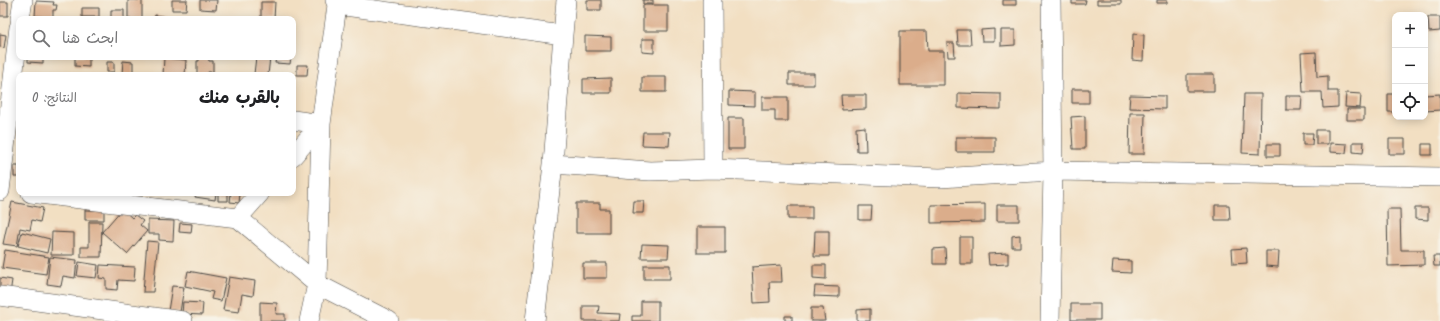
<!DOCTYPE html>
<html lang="ar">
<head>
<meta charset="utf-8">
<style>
	body { margin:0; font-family:Kalam,"Playpen Sans Arabic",sans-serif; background:#f6f6f6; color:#202124; direction:rtl }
	.controls { position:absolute; right:12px; top:12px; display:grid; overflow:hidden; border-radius:8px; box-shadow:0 2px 10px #0003 }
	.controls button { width:36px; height:36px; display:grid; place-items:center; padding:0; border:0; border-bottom:1px solid #e0e0e0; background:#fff; color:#202124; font:20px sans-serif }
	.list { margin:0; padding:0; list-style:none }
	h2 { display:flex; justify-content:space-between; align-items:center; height:52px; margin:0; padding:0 16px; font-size:17px }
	h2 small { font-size:13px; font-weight:400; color:#757577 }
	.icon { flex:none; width:22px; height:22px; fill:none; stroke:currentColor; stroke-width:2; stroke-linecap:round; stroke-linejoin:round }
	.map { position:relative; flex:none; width:1440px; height:321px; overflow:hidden; direction:ltr }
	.search { position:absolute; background:#fff; box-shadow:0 2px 10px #0003; left:16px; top:16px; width:280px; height:44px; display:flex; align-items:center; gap:10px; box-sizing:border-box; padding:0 14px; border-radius:8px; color:#757577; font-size:15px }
	.panel { position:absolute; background:#fff; box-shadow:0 2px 10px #0003; left:16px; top:72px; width:280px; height:124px; border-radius:8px; direction:rtl }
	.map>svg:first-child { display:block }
	.building { fill:#dbad8b }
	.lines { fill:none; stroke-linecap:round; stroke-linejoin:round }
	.street-casing { stroke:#494642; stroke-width:20 }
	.street { stroke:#fff; stroke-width:19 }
</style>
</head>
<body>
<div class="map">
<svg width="1440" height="321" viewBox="0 0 1440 321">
	<rect width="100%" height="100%" fill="#f7f3e8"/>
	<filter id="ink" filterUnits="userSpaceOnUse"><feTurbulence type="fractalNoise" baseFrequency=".025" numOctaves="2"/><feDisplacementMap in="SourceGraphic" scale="8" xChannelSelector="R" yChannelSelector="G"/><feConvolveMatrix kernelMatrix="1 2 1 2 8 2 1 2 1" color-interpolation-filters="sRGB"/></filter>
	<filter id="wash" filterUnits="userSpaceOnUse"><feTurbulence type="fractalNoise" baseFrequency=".012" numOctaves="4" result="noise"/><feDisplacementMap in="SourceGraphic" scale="16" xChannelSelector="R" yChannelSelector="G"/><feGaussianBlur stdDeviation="0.9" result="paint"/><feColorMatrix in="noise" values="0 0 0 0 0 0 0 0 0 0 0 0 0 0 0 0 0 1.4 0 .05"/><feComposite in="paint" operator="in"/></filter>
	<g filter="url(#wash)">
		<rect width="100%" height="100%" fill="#f2dfc2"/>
		<g id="blocks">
			<!-- building -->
			<path class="building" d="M128,0h14v19h-14z
				M172,0h15l-1,10h-14z
				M200,0h17l-1,10 -16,-1z
				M587,0h14v10h-14z
				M643,0h10v4h-10z
				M1003,0h13v5h-13z
				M1072,0h14l-1,4h-13z
				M1097,0h24v4h-24z
				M1157,0h10v3h-10z
				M36,1l18,1 -1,3h4l-1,5h-3v7l-18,-1z
				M0,2h8v14h-8z
				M261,2h14l-1,17h-13z
				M643,5h25v26h-25z
				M82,8h17v9h-17z
				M111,10h13v9h-13z
				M155,15l13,2v2h-14z
				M1428,17h12v14l-11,1z
				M994,29v12h-12l-1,-11z
				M957,30h13l1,15h-13z
				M1001,30h14v15l-14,1z
				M900,31h27l1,20h16v34h-44z
				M0,34l6,1 -2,13 -4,-1z
				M1133,34l11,1 -1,26 -11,-1z
				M585,36l26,1v14h-26z
				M642,39h12v14l-12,-1z
				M947,43h7l1,14h-7z
				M1316,52l1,25 11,-1v15h10v16l-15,1 -1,-16h-19l-2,-39z
				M28,57h15v6l-15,-1z
				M75,57h14v10l-14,-1z
				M199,57h9l1,4h4v11h-5v3h-11v-14h2z
				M256,57h14l-2,18 -14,-1z
				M276,57h15l-1,7 -15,-1z
				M164,58l22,2 -1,15h-22z
				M123,61l10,1v13l-11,-1z
				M107,62h7v10h-7z
				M297,65h11l-1,10h-10z
				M789,73h25v12h-25z
				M1187,74h27v17h-27z
				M642,77h24v15h-24z
				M611,78v15h-28v-14z
				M1072,89h17v14h-17z
				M729,91l26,1v14l-26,-1z
				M958,93l43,1v15l-43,-1z
				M1346,93l15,1 -1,14 -15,-1z
				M1244,94h17l-1,60 -18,-1z
				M1388,94h7v18h-7z
				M1440,94v16l-15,1v-16z
				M841,95h25v14l-24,1z
				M1130,95l35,1v13l-36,-1z
				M1286,96h16l-1,14h-15z
				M762,97h26v24h-13v-11h-13z
				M1347,109h17v11h-17z
				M1130,113h15l-1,41h-15z
				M1085,116v33h-12l-2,-32z
				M728,118h16v31h-16z
				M865,127l1,24h-9l-1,-23z
				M1316,130h12v14h-12z
				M643,132h27l-1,14 -27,-1z
				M1303,133h10l-1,12h-9z
				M956,137h39v15h-39z
				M1389,139h16v15h-16z
				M1353,142h11l-1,11 -10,-1z
				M1330,143l17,1 -1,9 -16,-1z
				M1267,144h13v12h-13z
				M1422,144h10v11h-10z
				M14,166h5v11h-5z
				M196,193h20l-1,7 -20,-3z
				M218,193h10v8h-10z
				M231,193h9l-1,10 -9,-1z
				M634,201h10l-1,12h-10z
				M12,202l31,6 -3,14 -8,-2 -2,10 -10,-2 -3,18 -14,-2z
				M576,203h24v6h9v24h-33z
				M985,204v18l-54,1v-18z
				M997,205h22v16h-22z
				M1215,205h14l1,15h-15z
				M788,206h24v13h-24z
				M859,206h13l-1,14h-12z
				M1415,208h13v12l-13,-1z
				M122,209l10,9 3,-3 8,6 -3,4 7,6 -20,23 -25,-22z
				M1387,209h13l1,41h23v15l-36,1z
				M85,210h19v10h-19z
				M148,220l26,1 -1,20 -14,-1v-6h-11z
				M89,222h13l-1,35h-20v-10h8z
				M180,223l12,1 -1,9 -12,-1z
				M697,227h28v26h-28z
				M815,231h14v25h-15z
				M22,232l28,7 -3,14 -29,-7z
				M52,232l22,1v22h-23z
				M1020,235v12h-8v-11z
				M960,237h12v27h-12z
				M147,241l11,1 -5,50h-10z
				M642,244l27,1 -1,13h-27z
				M945,248l1,16h-13v-15z
				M1246,248l1,15 -14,1 -1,-15z
				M5,250l44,7 -3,17 -44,-6z
				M1266,251h13l-1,16 -12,-1z
				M1008,253v11l-19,1 -1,-11z
				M1433,256h7v10h-6z
				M50,257l27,3 -2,18 -12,-2 -2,10 -14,-2z
				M1113,260l18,1v12l-19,-1z
				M79,262l19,3 -2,13 -19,-2z
				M583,263h24v15h-24z
				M100,265l35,2 -1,14 -16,-1 -1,10 -11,-1v-10l-7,-1z
				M644,265h26v14h-26z
				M781,265l1,17h-13l1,20 -16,1 -2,-36z
				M813,265h13v14l-13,-1z
				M188,271l38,7 -5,23 -10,-2 2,-7 -28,-6z
				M229,277l26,4 -2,15 -11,-2 -3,18 -16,-2z
				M0,278l12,2 -2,14 -10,-2z
				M172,286l12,1 -4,25 -12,-1z
				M815,286l24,1v10l-25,-1z
				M641,301h17v20h-26v-5h9z
				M183,302l20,1 -1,12 -20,-1z
				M260,302l17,1 -1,11h9v7h-25z
				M1071,304h29v16h-29z
				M583,306h16l-1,7 22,1 -1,7h-36z
				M811,308h12l2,13h-14z
				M870,309v12h-13v-11z
				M785,316h7v5h-7z"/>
		</g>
	</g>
	<g filter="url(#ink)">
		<use href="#blocks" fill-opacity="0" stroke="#494642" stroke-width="1"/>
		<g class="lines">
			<!-- street casing -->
			<g class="street-casing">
				<path id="street" d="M712,0l1,169
					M337,5l226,30 -10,129 97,7 63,-2 227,9 113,-7 387,6
					M20,19l3,-19
					M563,35l3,-35
					M293,120l28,4
					M293,156l28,-32
					M0,191l19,-164
					M31,193l207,25 22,-25
					M238,218l79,66 72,37
					M0,296l183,25
					M309,321l8,-37 4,-160 16,-119 -2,-5
					M535,321l18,-157
					M1050,321l3,-150 -2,-171"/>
			</g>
			<!-- street -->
			<use href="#street" class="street"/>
		</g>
	</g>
</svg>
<div class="controls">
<button>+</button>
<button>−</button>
<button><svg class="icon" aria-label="locate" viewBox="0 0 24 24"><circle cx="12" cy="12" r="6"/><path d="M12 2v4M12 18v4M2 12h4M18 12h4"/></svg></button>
</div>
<div class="search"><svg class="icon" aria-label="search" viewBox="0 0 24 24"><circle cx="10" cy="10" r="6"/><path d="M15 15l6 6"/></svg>ابحث هنا</div>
<section class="panel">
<h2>بالقرب منك<small>النتائج: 0</small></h2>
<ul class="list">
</ul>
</section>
</div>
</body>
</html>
